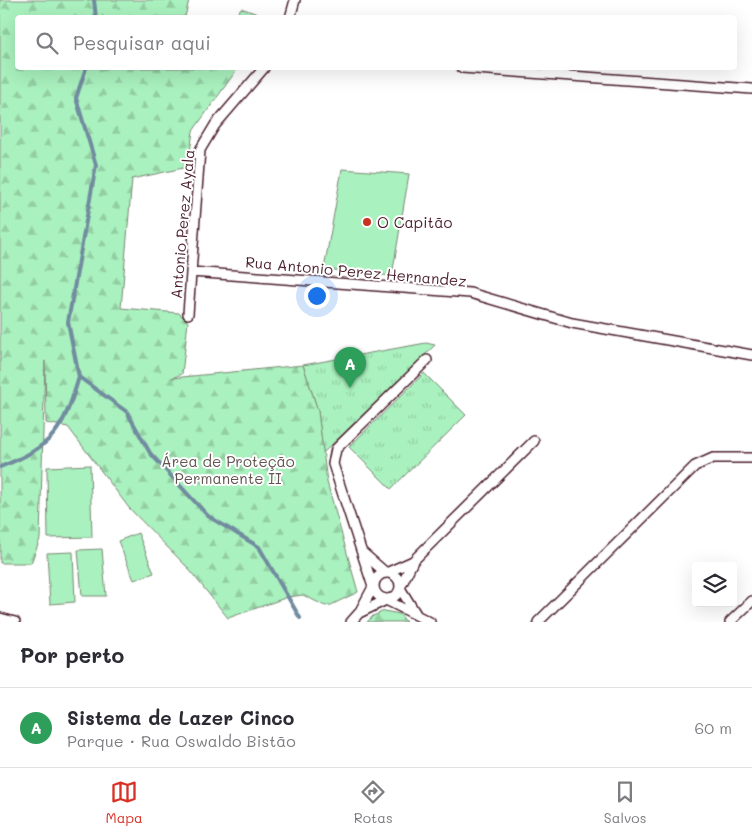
<!DOCTYPE html>
<html lang="pt">
<head>
<meta charset="utf-8">
<style>
	body { margin:0; font-family:Mali,sans-serif; background:#f7f7f7; color:#2b2b33 }
	.controls { position:absolute; right:15px; bottom:15px; display:grid; overflow:hidden; border-radius:5px; box-shadow:0 5px 20px #0002 }
	.controls button { width:45px; height:45px; display:grid; place-items:center; padding:0; border:0; border-bottom:1px solid #e1e1e2; background:#fff; color:#2b2b33; font:25px sans-serif }
	.you { position:absolute; left:316px; top:295px; width:18px; height:18px; margin:-12px; border:4px solid #fff; border-radius:50%; background:#1a73e8; box-shadow:0 0 0 8px #1a73e833 }
	.badge { display:grid; place-items:center; width:32px; height:32px; border-radius:50%; background:#d93025; color:#fff; font-size:16px; font-weight:700 }
	.pin { position:absolute; translate:-50% -41px; filter:drop-shadow(0 1px 2px #0008) }
	.pin::after { content:''; position:absolute; top:26px; width:18px; height:15px; background:inherit; clip-path:polygon(0 0,100% 0,50% 100%) }
	.list { margin:0; padding:0; list-style:none }
	h2 { display:flex; justify-content:space-between; align-items:center; height:65px; margin:0; padding:0 20px; font-size:21px }
	h2 small { font-size:16px; font-weight:400; color:#7c7c81 }
	.list li { display:grid; grid-template-columns:32px 1fr auto; gap:15px; align-items:center; box-sizing:border-box; height:80px; padding:0 20px; border-top:1px solid #e1e1e2 }
	.list b { display:block; font-size:19px; white-space:nowrap }
	.list p { margin:0; font-size:16px; white-space:nowrap; color:#7c7c81 }
	.list em { font-size:16px; font-style:normal; color:#7c7c81 }
	.icon { flex:none; width:28px; height:28px; fill:none; stroke:currentColor; stroke-width:2; stroke-linecap:round; stroke-linejoin:round }
	.map { position:relative; flex:none; width:752px; height:622px; overflow:hidden }
	.search { position:absolute; background:#fff; box-shadow:0 5px 20px #0002; left:15px; right:15px; top:15px; height:55px; display:flex; align-items:center; gap:12px; box-sizing:border-box; padding:0 18px; border-radius:5px; color:#7c7c81; font-size:19px }
	.sheet { height:145px; background:#fff }
	nav { display:flex; justify-content:space-around; align-items:center; box-sizing:border-box; height:70px; border-top:1px solid #e1e1e2; background:#fff; font-size:14px; color:#7c7c81 }
	nav a { display:grid; justify-items:center; gap:2px }
	nav .on { color:#d93025 }
	.map>svg:first-child { display:block }
	.grass { fill:url(#grass-tufts); stroke:#7a8874 }
	.forest { fill:url(#forest-firs); stroke:#7a8874 }
	.pitch { fill:#a9f1be; stroke:#7a8874 }
	.lines { fill:none; stroke-linecap:round; stroke-linejoin:round }
	.stream { stroke:#718b9f; stroke-width:4 }
	.street-casing { stroke:#4a1f2b; stroke-width:12 }
	.street { stroke:#fff; stroke-width:9 }
	.poi-dot { fill:#c8321e; stroke:#fff; stroke-width:2 }
	.labels { text-anchor:middle; dominant-baseline:central; stroke-width:4; stroke-linejoin:round; paint-order:stroke }
	.poi-label { font-size:15px; fill:#4a1f2b; stroke:#fff; text-anchor:start }
	.street-label { font-size:15px; fill:#4a1f2b; stroke:#fff }
	.park-label { font-size:15px; fill:#625450; stroke:#fff }
</style>
</head>
<body>
<div class="map">
<svg width="752" height="622" viewBox="0 0 752 622">
	<defs>
		<pattern id="grass-tufts" width="24" height="20" patternUnits="userSpaceOnUse" patternTransform="scale(1.25)"><rect width="24" height="20" fill="#a9f1be"/><path d="M3 7l-1-3M5 7V3M7 7l1-3M15 17l-1-3M17 17v-4M19 17l1-3" fill="none" stroke="#93cea3"/></pattern>
		<pattern id="forest-firs" width="22" height="20" patternUnits="userSpaceOnUse" patternTransform="scale(1.25)"><rect width="22" height="20" fill="#a9f1be"/><path d="M5 1l3.5 6h-7zM16 11l3.5 6h-7z" fill="#93cea3"/></pattern>
	</defs>
	<rect width="100%" height="100%" fill="#fff"/>
	<filter id="ink" filterUnits="userSpaceOnUse"><feTurbulence type="fractalNoise" baseFrequency=".02" numOctaves="2"/><feDisplacementMap in="SourceGraphic" scale="10" xChannelSelector="R" yChannelSelector="G"/><feConvolveMatrix kernelMatrix="1 2 1 2 8 2 1 2 1" color-interpolation-filters="sRGB"/></filter>
	<g filter="url(#ink)">
		<!-- grass -->
		<path class="grass" d="M426,343l9,2 -112,108 -5,-42 -15,-46z
			M424,373l42,42 -75,74 -42,-42z"/>
		<!-- forest -->
		<path class="forest" d="M0,0h189l-4,17 -167,1v50h220l-45,63 -5,36 -56,12 -11,129 58,5 9,9 -6,52 -10,4 131,-13 15,46 9,71 31,110 -27,13 -6,1 -22,-11 -15,2 -60,21 -41,-51 -58,-59 -61,-81 -22,-4 -1,-62 -5,178 -9,24h-31z
			M241,8l25,9h-31z
			M384,611l16,3 6,8h-39l6,-6z"/>
		<!-- pitch -->
		<path class="pitch" d="M342,169l67,5 -17,102 -68,-7z
			M90,465l2,72 -44,1 -1,-71z
			M138,533l16,40 -20,7 -16,-39z
			M102,549l4,47h-24l-4,-46z
			M73,552l2,50 -25,2 -3,-51z"/>
		<g class="lines">
			<!-- stream -->
			<path class="stream" d="M94,0l2,18
				M86,68l-10,30 20,67 -28,157 11,55 48,35 23,41 58,63 51,31 41,71
				M0,467c53,-21 63,-36 79,-90"/>
			<!-- street casing -->
			<g class="street-casing">
				<path id="street" d="M290,18l5,-18
					M462,68l290,21
					M191,272l279,21 102,30 180,32
					M188,314l12,-164 15,-25 49,-57
					M363,553l23,20 27,-12
					M374 586a13 13 0 1 1 26 0a13 13 0 1 1-26 0Z
					M359,613l27,-13 44,22
					M416,614l-16,-26 13,-27 121,-120
					M0,618l15,4
					M351,622l8,-9 14,-26 -40,-123 3,-15 91,-89
					M538,622l157,-156 18,-8h39
					M730,622l22,-21"/>
			</g>
			<!-- street -->
			<use href="#street" class="street"/>
		</g>
	</g>
	<!-- markers -->
	<circle class="poi-dot" cx="367" cy="222" r="5"/>
	<g class="labels">
		<!-- poi labels -->
		<g class="poi-label">
			<text x="377" y="222">O Capitão</text>
		</g>
		<!-- street labels -->
		<g class="street-label">
			<text transform="translate(182 224) rotate(-85)">Antonio Perez Ayala</text>
			<text transform="translate(356 271) rotate(5)">Rua Antonio Perez Hernandez</text>
		</g>
		<!-- park labels -->
		<g class="park-label">
			<text x="228" y="461">Área de Proteção<tspan x="228" dy="17">Permanente II</tspan></text>
		</g>
	</g>
</svg>
<div class="controls">
<button><svg class="icon" aria-label="layers" viewBox="0 0 24 24"><path d="M12 4l9 5-9 5-9-5zM3 14l9 5 9-5"/></svg></button>
</div>
<div class="you"></div>
<div class="pin badge" style="left:350px;top:388px;background:#2e9e5b">A</div>
<div class="search"><svg class="icon" aria-label="search" viewBox="0 0 24 24"><circle cx="10" cy="10" r="6"/><path d="M15 15l6 6"/></svg>Pesquisar aqui</div>
</div>
<section class="sheet">
<h2>Por perto<small></small></h2>
<ul class="list">
<li><span class="badge" style="background:#2e9e5b">A</span><div><b>Sistema de Lazer Cinco</b><p>Parque · Rua Oswaldo Bistão</p></div><em>60 m</em></li>
</ul>
</section>
<nav>
<a class="on"><svg class="icon" aria-label="map" viewBox="0 0 24 24"><path d="M3 6l6-2 6 2 6-2v14l-6 2-6-2-6 2zM9 4v14M15 6v14"/></svg>Mapa</a>
<a><svg class="icon" aria-label="directions" viewBox="0 0 24 24"><path d="M12 3l9 9-9 9-9-9zM9 14v-3h6M13 9l2 2-2 2"/></svg>Rotas</a>
<a><svg class="icon" aria-label="saved" viewBox="0 0 24 24"><path d="M7 4h10v16l-5-4-5 4z"/></svg>Salvos</a>
</nav>
</body>
</html>
